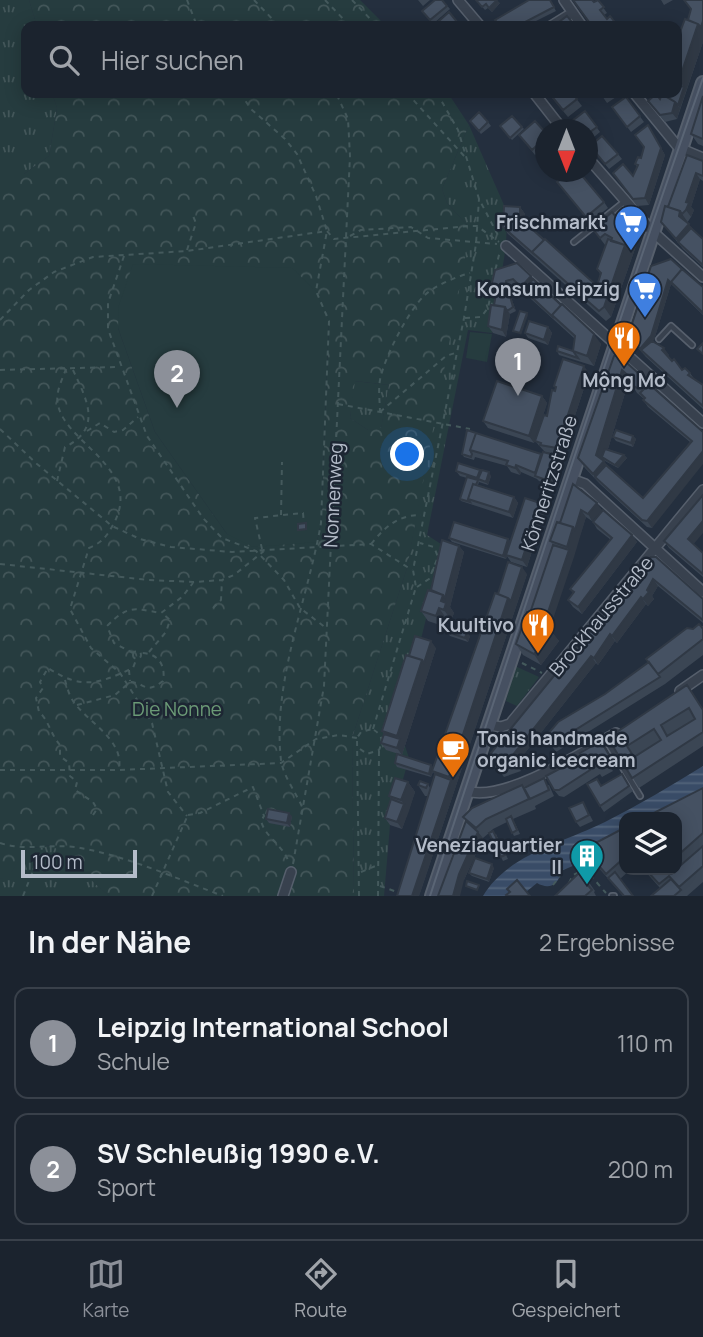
<!DOCTYPE html>
<html lang="de">
<head>
<meta charset="utf-8">
<style>
	body { margin:0; font-family:Manrope,sans-serif; background:#242b36; color:#f1f3f6 }
	.controls { position:absolute; right:21px; bottom:21px; display:grid; overflow:hidden; border-radius:14px; box-shadow:0 4px 18px #0003 }
	.controls button { width:63px; height:63px; display:grid; place-items:center; padding:0; border:0; border-bottom:2px solid #39404a; background:#1b232e; color:#f1f3f6; font:35px sans-serif }
	.compass { position:absolute; left:535px; top:119px; width:63px; height:63px; border-radius:50%; background:#1b232e; box-shadow:0 4px 18px #0003; rotate:180deg }
	.scale { position:absolute; left:21px; bottom:18px; width:116px; box-sizing:border-box; padding-left:7px; border:4px solid #b4bcc9; border-top:0; font-size:19px; line-height:24px; white-space:nowrap; color:#b4bcc9; -webkit-text-stroke:5px #1d2633; paint-order:stroke }
	.you { position:absolute; left:408px; top:455px; width:24px; height:24px; margin:-18px; border:5px solid #fff; border-radius:50%; background:#1a73e8; box-shadow:0 0 0 10px #1a73e833 }
	.badge { display:grid; place-items:center; width:46px; height:46px; border-radius:50%; background:#8c9099; color:#fff; font-size:23px; font-weight:700 }
	.pin { position:absolute; translate:-50% -58px; filter:drop-shadow(0 2px 4px #0008) }
	.pin::after { content:''; position:absolute; top:37px; width:24px; height:21px; background:inherit; clip-path:polygon(0 0,100% 0,50% 100%) }
	.list { margin:0; padding:0; list-style:none }
	h2 { display:flex; justify-content:space-between; align-items:center; height:91px; margin:0; padding:0 28px; font-size:30px }
	h2 small { font-size:23px; font-weight:400; color:#a0a4aa }
	.list li { display:grid; grid-template-columns:46px 1fr auto; gap:21px; align-items:center; box-sizing:border-box; height:112px; margin:0 14px 14px; padding:0 14px; border:2px solid #39404a; border-radius:14px }
	.list b { display:block; font-size:26px; white-space:nowrap }
	.list p { margin:0; font-size:23px; white-space:nowrap; color:#a0a4aa }
	.list em { font-size:23px; font-style:normal; color:#a0a4aa }
	.icon { flex:none; width:38px; height:38px; fill:none; stroke:currentColor; stroke-width:2; stroke-linecap:round; stroke-linejoin:round }
	.map { position:relative; flex:none; width:703px; height:896px; overflow:hidden }
	.search { position:absolute; background:#1b232e; box-shadow:0 4px 18px #0003; left:21px; right:21px; top:21px; height:77px; display:flex; align-items:center; gap:18px; box-sizing:border-box; padding:0 24px; border-radius:14px; color:#a0a4aa; font-size:26px }
	.sheet { height:343px; background:#1b232e }
	nav { display:flex; justify-content:space-around; align-items:center; box-sizing:border-box; height:98px; border-top:2px solid #39404a; background:#1b232e; font-size:19px; color:#a0a4aa }
	nav a { display:grid; justify-items:center; gap:4px }
	nav .on { color:#8c9099 }
	.map>svg:first-child { display:block }
	.grass { fill:url(#grass-tufts) }
	.forest { fill:url(#forest-crowns); fill-rule:evenodd }
	.pitch { fill:#263c3f }
	.water { fill:url(#water-rules) }
	.lines { fill:none; stroke-linecap:round; stroke-linejoin:round }
	.lane-casing { stroke:#565f6c; stroke-width:8 }
	.street-casing { stroke:#565f6c; stroke-width:12 }
	.secondary-casing { stroke:#565f6c; stroke-width:16 }
	.path { stroke:#44595c; stroke-width:2; stroke-dasharray:5 5; stroke-linecap:butt }
	.lane { stroke:#38414e; stroke-width:4.5 }
	.street { stroke:#38414e; stroke-width:9 }
	.secondary { stroke:#465061; stroke-width:12 }
	.tram { stroke:#5a6575; stroke-width:2 }
	.wall { fill:#3b4654; fill-rule:evenodd }
	.shaded-wall { fill:#303945 }
	.building { fill:#455162; stroke:#303945; stroke-width:2; fill-rule:evenodd }
	.labels { text-anchor:middle; dominant-baseline:central; stroke-width:5; stroke-linejoin:round; paint-order:stroke }
	.poi-label { font-size:19px; font-weight:bold; fill:#b4bcc9; stroke:#1d2633; text-anchor:end }
	.street-label { font-size:19px; fill:#b4bcc9; stroke:#1d2633 }
	.park-label { font-size:19px; fill:#6b9a76; stroke:#1d2633 }
</style>
</head>
<body>
<div class="map">
<svg width="703" height="896" viewBox="0 0 703 896">
	<defs>
		<pattern id="grass-tufts" width="24" height="20" patternUnits="userSpaceOnUse" patternTransform="scale(1.75)"><rect width="24" height="20" fill="#263c3f"/><path d="M3 7l-1-3M5 7V3M7 7l1-3M15 17l-1-3M17 17v-4M19 17l1-3" fill="none" stroke="#435659"/></pattern>
		<pattern id="forest-crowns" width="20" height="18" patternUnits="userSpaceOnUse" patternTransform="scale(1.75)"><rect width="20" height="18" fill="#263c3f"/><path d="M2 6a3 3 0 1 1 6 0M12 15a3 3 0 1 1 6 0" fill="none" stroke="#435659"/></pattern>
		<pattern id="water-rules" width="6" height="5" patternUnits="userSpaceOnUse" patternTransform="scale(1.75)"><rect width="6" height="5" fill="#394c67"/><path d="M0 2.5h6" fill="none" stroke="#53647b"/></pattern>
	</defs>
	<rect width="100%" height="100%" fill="#242f3e"/>
	<!-- grass -->
	<path class="grass" d="M0,0h29l8,26h-11v67h26l5,15 -8,48 -25,18h-24z
		M469,125l38,87 -1,34 -14,87 -24,-3 -41,205 17,11 -24,97 -31,98 16,5 4,12 -19,67 -6,71h-30l-2,-158 55,-170 61,-342 -21,-23 -5,-14z
		M354,381l35,4 -8,44 -13,1 -18,-12z
		M515,666l24,11 -22,29 -11,-5z
		M53,845l56,51h-109v-18l6,1 21,-30z"/>
	<!-- forest -->
	<path class="forest" d="M29,0h331l26,26h-349z
		M52,93h396l21,32 -27,64 5,14 21,23 -3,33 -58,309 -55,170 2,158h-245l-57,-51 -25,4 -21,31 -6,-2v-704h24l25,-18 8,-48zM329,321l-8,202 -4,19 -90,-8 -72,-102 -37,-104zM355,381l34,4 -8,43 -13,2 -18,-12z"/>
	<!-- pitch -->
	<path class="pitch" d="M133,264l159,4 24,23 13,30 -8,202 -4,19 -64,5 -26,-13 -72,-102 -37,-104 1,-23z
		M470,332l22,2 -5,28 -21,-4z"/>
	<!-- water -->
	<path class="water" d="M703,766v37l-26,14h-53v27l-63,27c-2,14 -12,19 -24,12l-16,13h-38c25,-42 80,-53 122,-74 33,-17 66,-36 98,-56z"/>
	<g class="lines">
		<!-- lane casing -->
		<g class="lane-casing">
			<path id="lane" d="M574,242l50,-40
				M659,339l12,-13 21,19
				M606,740l34,56
				M612,896h2"/>
		</g>
		<!-- street casing -->
		<g class="street-casing">
			<path id="street" d="M458,0l22,26
				M564,0l18,26
				M551,26l21,-13
				M534,93l29,37
				M634,93l45,55 24,10
				M588,158l63,72 52,47
				M506,246l197,177
				M571,479l14,5 118,108
				M680,691l23,-16
				M489,725l12,2 9,-3 193,-234
				M467,791c37,12 116,-39 149,-58
				M283,896l8,-24"/>
		</g>
		<!-- secondary casing -->
		<g class="secondary-casing">
			<path id="secondary" d="M432,896l271,-813"/>
		</g>
		<!-- path -->
		<path class="path" d="M187,0l10,26
			M254,0l25,26
			M325,0l25,26
			M352,0l25,26
			M240,93l11,16 34,30 12,15 19,42 11,35 -11,60 13,30 -8,202c-13,76 -49,159 -40,237 2,16 16,34 22,49
			M407,93l58,64
			M437,93l21,37 21,69 21,40
			M350,236l11,-6 50,-3 17,11 69,6
			M187,250l9,-27 -3,-7
			M124,256l-16,47v26l39,107 56,82 19,20 34,13 28,29 16,28 26,20
			M493,279l7,-28
			M465,318l16,-1 7,-9 4,-20
			M0,320l29,-30 25,-18 39,-15 94,-6 140,-20 7,8 134,-13h9l22,16
			M66,369c-4,11 -11,24 -8,36 8,39 85,63 56,118 -7,13 -11,19 -25,25l-19,61 21,39 29,25 32,50 16,69 19,24
			M0,370l118,-3
			M338,404l132,25
			M380,412l66,-56 9,-3
			M380,413c0,-11 -2,-22 0,-33 4,-22 29,-71 46,-86 12,-10 30,-17 44,-21
			M0,429l37,35 75,62 28,13 31,8 61,5 139,-8 41,26
			M87,431l13,-8 14,9 9,-2 15,-13
			M57,481l8,-34c38,-19 22,-47 7,-79
			M281,515l1,-53
			M371,544c14,-17 27,-29 50,-29
			M262,549l-7,-31 48,-5 1,11
			M0,564l149,16 45,2 28,-2 12,-5 30,-24
			M417,587l12,-8 9,-22 -4,-10 -14,-4
			M213,608l8,-8 1,-20
			M133 655a4 4 0 1 1 8 0a4 4 0 1 1-8 0Z
			M149,652l17,-20 4,-12 -8,-7
			M133,653l-19,-10 -7,-17c21,-21 26,-18 54,-13l21,-16 11,-14
			M522,663l20,10
			M129,670l1,11
			M65,680c2,7 4,15 8,21 15,22 51,38 46,68
			M77,705l38,-10 15,-13c16,1 15,13 33,-1 3,-16 -5,-28 -22,-28
			M373,729l43,-142 -3,-17 51,-252 12,-74 3,-45
			M360,749l7,5 12,-4c4,-9 4,-14 -5,-20
			M0,770h119l162,-7 35,-24 23,-4 18,3
			M93,815l4,-6 -4,-7 -18,-12 2,-8 -7,-6 -1,-13 -9,-7v-11c-9,-10 -12,-26 -21,-33l-3,-14 7,-10 -3,-6 8,-14c34,22 50,16 85,0l3,-8
			M188,815l12,-2 53,-26 11,29 -3,5c5,18 24,25 28,43
			M0,843c25,8 49,1 75,4 50,8 100,31 148,49
			M293,864l31,-178 26,-530 -2,-37 -12,-26
			M361,872l17,-7
			M569,883l4,-8 12,-6 21,24
			M553,885l7,-9
			M380,886l20,7
			M23,896l19,-48
			M152,896l35,-79
			M359,896l-2,-158 4,-6 11,-3
			M378,896l1,-146"/>
		<!-- lane -->
		<use href="#lane" class="lane"/>
		<!-- street -->
		<use href="#street" class="street"/>
		<!-- secondary -->
		<use href="#secondary" class="secondary"/>
		<!-- tram -->
		<path class="tram" d="M430,896c90,-273 178,-547 273,-818"/>
	</g>
	<!-- wall -->
	<path class="wall" d="M418,0h12l-7,6z
		M442,0l8,9 -17,15 -11,-13z
		M476,0l24,3 -8,9 -4,-4 -3,2z
		M550,0l6,11 -30,15h-27z
		M598,0l9,13 -3,2 3,4 3,-3 8,10h-26l2,-24z
		M661,0h12l-9,5z
		M684,0h19v42l-26,77 -12,3 -17,-21 12,-2 5,-3 12,-3v-53l11,-20 3,-11z
		M548,93h24l10,13 -14,11z
		M600,93h22l-15,10z
		M642,93h8l-5,4z
		M703,96v50l-5,-2 -7,-10z
		M626,97l18,25 -13,10 -19,-25z
		M585,111l15,21 -12,10 -1,-12z
		M512,116l12,13 -12,11 -12,-14z
		M488,122l3,4 -10,8 -9,-10z
		M545,132v15l-10,8 -16,-20z
		M652,132l13,23 -16,50 -12,1 -24,-33 20,3 4,-9 -2,-3 6,-6z
		M590,146l28,8 4,5 -13,10z
		M703,161v20l-3,-2 -9,28 3,3 -3,7 -4,6 16,16v28l-20,-18 -22,-27 7,-15z
		M548,172h14l-8,6z
		M561,187l43,15 4,6 -18,14z
		M520,207l5,7v8l72,64 3,-12 -3,-5 10,-26 -2,2 -12,-16 44,14 -26,74 -5,4 -98,-87 -5,-7z
		M651,266l52,21v28l-32,-31 -17,56 -2,1 17,14 -1,1 14,14 8,3 5,7 8,5v24l-57,-52 -16,-18z
		M495,270l36,6 70,68 -7,22 -35,-11 -2,-4h16l2,-12 -55,-50 -7,2 -1,9 4,11 -6,3 -4,23 -13,-4 -5,-7 6,-21 2,-11 -5,-7z
		M548,327l4,6 -4,12 -20,-7 -3,-5z
		M618,355l85,77 -51,96 -5,-1 -47,-43 -15,-16 -7,-10zM629,380l8,13 7,6 -1,1 5,7 42,35 -47,56 -39,-36 1,-1 13,7 9,-10 -3,-3 -16,-6z
		M589,373l-27,82 -17,-3 -10,-11 12,-25 8,-25 1,-2 -2,-3z
		M542,396l5,7 -13,40 -46,-15 -5,-7z
		M467,430l74,24 1,2h16l3,6 -8,24 -14,-5 -2,-2 -16,-7 -1,3 -9,-3 -4,-6 -32,-9 -1,3 -10,-3 -2,-3z
		M633,436l3,3 -3,8 -17,-6 -3,-4z
		M456,471l25,1 10,4 -3,9 -9,-3 -1,3 36,12 4,6 -5,15 -52,-17 -1,-2 7,-21 -7,-2z
		M573,484l29,26 -10,11 -6,-4 -37,112 10,12 -18,24 -18,-10 -7,-11 14,-31 23,-68 -3,-4 10,-18z
		M545,510l-18,57 -16,-5 -4,-6 -1,3 -54,-17 -3,-4 59,1 3,3z
		M593,522l39,13 5,7 -55,72 -9,-7 -5,-7 5,-7 -3,-4 41,-49 -14,-11z
		M664,541l30,4 9,8v24l-34,-29z
		M459,546l5,6 -14,55 4,6 -3,7 -5,-2 -3,8 -15,-5 -7,-10 10,-20z
		M651,557l52,42v24l-45,-37 -6,10 2,3 -6,7 -2,-2 -29,39 -2,-2 -17,24 -2,-2 -79,100 4,8 -17,6 -14,-18z
		M527,574l-108,322 9,-100h-3l-7,-11 10,-1 2,4 5,-14 -2,-2 -2,5 -34,-10 -2,-4 38,4 65,-173z
		M703,626v29l-38,29 -109,68 -5,-7 54,-51 88,-65z
		M447,632l23,4 -2,6 -18,-6z
		M436,648l-34,107 -16,-5 -5,-7 3,-9 -2,-3 27,-75z
		M687,685l16,25v36l-64,42 -31,-50z
		M601,741l15,24 -5,3 2,3 -11,6 -2,-3 -36,23 -5,-1 -5,-6 28,-33z
		M622,774l11,17 -29,21 -4,-6 2,-20z
		M408,782l7,10 -13,37 -12,-4 -5,-7 6,-19 -2,-3z
		M549,785l5,11 -19,10 1,3 -23,10 7,15 -6,2 -7,-14 -14,7 -4,4 7,1 12,25 -5,2 -14,-28 -6,5 -19,42 2,-59 -3,-4 61,-29z
		M703,788v94l-16,14h-36l9,-8 -16,-18h33v-53z
		M583,802l10,19 -13,6 -4,-5z
		M292,816l-2,11 -21,-4 -3,-4z
		M624,828v42h6l-10,9 13,17h-10l-32,-37 -7,-10z
		M494,868l-5,14 -17,-6 -3,-3z
		M588,881l7,10 -1,1 2,4h-41z"/>
	<!-- shaded-wall -->
	<path class="shaded-wall" d="M497,0l3,3 -8,9 -3,-4z
		M703,21v21l-23,67 -2,-4 6,-18 -5,-7 19,-56z
		M675,102l5,7 -3,10 -5,-6z
		M648,125l17,30 -16,50 -4,-7z
		M696,173l4,6 -9,28 3,3 -3,7 -5,-7v-8z
		M520,207l5,7v11l-5,-7z
		M680,211l7,10 -1,5 -7,-10z
		M689,224l7,11 -18,7 -2,-3z
		M632,236l5,7 -26,74 -7,-10 21,-62z
		M531,276l7,10 -14,4 4,7 -7,-10z
		M668,280l3,4 -17,56 -12,13 -2,-4z
		M506,281l7,10 -1,9 4,11 -3,-4 -3,-11 -5,-7z
		M505,307l5,7 -4,23 -4,-7z
		M527,313l1,2 -7,20 -1,-2z
		M548,327l4,6 -4,12 -4,-5z
		M594,334l7,10 -7,22 -7,-10z
		M664,348l5,7 -2,2 -5,-7z
		M584,366l5,7 -27,82 -5,-7z
		M622,370l7,10 -24,79 -3,-2 9,15 -16,5 -2,-3 3,-19z
		M542,396l5,7 -13,40 -5,-7z
		M633,436l3,3 -3,8 -2,-4z
		M703,451v13l-51,64 -5,-7z
		M624,455l3,3 -9,10 -3,-3z
		M558,456l3,6 -8,24 -4,-5z
		M516,465l5,7 -1,3 -5,-7z
		M489,472l2,4 -3,9 -2,-3z
		M514,497l4,6 -5,15 -4,-6z
		M540,503l5,7 -18,57 -5,-7z
		M597,503l5,7 -10,11 -4,-7z
		M581,510l5,7 -12,40 -7,-10 6,-20z
		M703,521v12l-11,13 -4,-7z
		M632,535l5,7 -55,72 -4,-7z
		M508,539l3,4 -5,16 -3,-3z
		M459,546l5,6 -14,55 4,6 -3,7 -7,-10 -3,-9z
		M569,550l5,7 -24,71 -5,-7z
		M522,567l5,7 -108,322h-7l39,-116 -2,-3 59,-179z
		M653,579l5,7 -6,10 2,3 -6,7 -5,-7 4,-9z
		M641,597l5,7 -29,39 -5,-7z
		M439,608l7,10 -3,8 -7,-10z
		M543,617l7,11 -7,9 -7,-10z
		M551,631l8,10 -18,24 -7,-11z
		M467,632l3,4 -2,6 -3,-4z
		M610,634l5,7 -17,24 -4,-7z
		M431,641l5,7 -34,107 -5,-7 3,-9 -3,-3 25,-76z
		M591,656l5,7 -79,100 4,8 -9,-15z
		M431,765l3,3 -3,9 -2,-3z
		M408,782l7,10 -6,19 -8,-11z
		M404,804l5,7 -7,18 -5,-7z
		M289,813l3,3 -2,11 -3,-4z
		M478,832l5,6 -19,42 -4,16h-7l6,-22z
		M492,864l2,4 -5,14 -2,-3z"/>
	<!-- building -->
	<path class="building" d="M435,0h7l5,6 -17,14 -8,-9z
		M476,0h21l-8,8 -3,-4 -4,3z
		M529,0h21l4,7 -31,16 -4,3h-19l-5,-6z
		M573,0h19l2,2 4,-2 6,7 -4,3 7,9 3,-3 7,9 -3,1h-22z
		M684,0h19v21l-2,6 -3,-3 -10,-4 3,-11z
		M449,12l9,11 -4,3h-10l-5,-5z
		M567,16l8,10h-20v-1z
		M685,19l13,5 -19,56h-2v-40z
		M677,85l7,2 -6,18 -3,-3 -10,-6 1,-3h11z
		M549,93h23l5,6 -14,11z
		M600,93h10l-6,4z
		M656,94l4,5 2,-5 13,8 -3,11 -12,2 -12,-14z
		M703,96v43l-12,-5z
		M626,97l14,19 -13,11 -15,-20z
		M585,111l12,16 -10,7v-4h-8l-7,-9z
		M479,112l9,10 -9,9 -9,-10z
		M512,116l10,11 -12,11 -10,-12z
		M535,121l10,11v6l-13,12 -13,-15z
		M648,125l13,23 -16,50 -12,1 -20,-26 10,-9 10,12 5,-11 -3,-1 3,-7 3,1 3,-11 -9,-12z
		M602,136l16,18 -13,10 -15,-18z
		M545,150v18l-8,-10z
		M687,155l16,6v15l-7,-3 -10,29 3,1 -3,7 -4,4 -2,-3 -12,-4z
		M570,172h9l25,30 -18,15 -29,-35z
		M504,206l16,1v11l24,22 -12,12 3,3 -32,-28z
		M665,206l15,5 -1,5 10,8 -13,15 -15,-17z
		M612,212l20,24 -5,13 -2,-4 -14,-4 1,-3 -7,-4 -5,4 -7,-9z
		M691,228l12,11v26l-25,-23z
		M545,239l52,47 4,-13 -4,-4 11,-30 17,6 -21,62 -5,4 -67,-59z
		M671,259l11,10 -11,13 2,3 -5,-5 -17,56 -11,13 -10,-10v-9l21,-64z
		M517,263l14,13 -10,11 -8,-8 -7,2 -1,8 -14,-2 4,-17z
		M682,269l21,18v26l-32,-31z
		M533,279l28,26 -9,10 2,3 -30,-28z
		M496,294l14,2 3,11 -6,4 -2,-4 -11,-2z
		M562,304l32,30 -7,22 -14,-5 2,-15 -23,-21z
		M491,305l14,2 -3,23 -14,-4z
		M520,311l7,2 -7,20 -7,-2z
		M529,321l19,6 -4,13 -19,-7z
		M652,341l12,7 -2,2 10,11 2,-2 8,11 3,-2 5,5 -2,2 15,10v21l-62,-56z
		M703,343v11l-6,-5z
		M558,346l15,5 5,7 -21,-7z
		M618,355l29,26 -9,8 -8,-6 3,-3 -11,-10 -26,85 8,6 -11,13 -15,-16 36,-102z
		M563,359l21,7 -27,82 -17,-3 1,-2 -6,-2 9,-26 3,1 5,-26 3,1 1,-4 -2,-1z
		M497,381l45,15 -13,40 -46,-15z
		M649,384l54,48v19l-56,70 -5,-1 -47,-43 11,-12 37,33 49,-57 -49,-41 2,-2 -5,-5z
		M467,430l12,4 -3,-1 -6,17 2,4 -1,3 -9,-3z
		M616,430l17,6 -2,7 -18,-6z
		M476,433l65,21 -6,19 -19,-8 -1,3 -9,-3 2,-4 -38,-11z
		M605,449l19,6 -9,10 -13,-8z
		M543,452l15,4 -9,25 -14,-5z
		M458,463l22,7 -3,8 -21,-7z
		M482,470l7,2 -3,10 -8,-3z
		M467,477l11,3 -2,5 -3,-1 -5,15 2,3 -10,-3z
		M473,484l41,13 -5,15 -41,-13z
		M573,484l24,19 -9,11 -7,-4 -6,20 -2,-3 -13,-4z
		M703,495v26l-15,18 15,14v21l-39,-33z
		M525,498l15,5 -18,57 -16,-5z
		M603,510l29,25 -54,72 -10,-7 6,-8 -4,-3 42,-51 -19,-16z
		M454,522l54,17 -5,17 -54,-18z
		M557,522l16,5 -6,20 -17,-6z
		M306,523v6l-8,1v-6z
		M442,540l17,6 -14,52 -2,-3 -12,-5z
		M553,545l16,5 -24,71 -2,-4 -13,-4z
		M651,557h5l47,42v21l-50,-41 -6,11 2,2 -6,7 -2,-2 -29,39 -2,-2 -16,24 -3,-2 -79,100 4,8 -17,6 -9,-11 1,-6z
		M508,562l14,5 -11,34 -3,-3 -10,-4z
		M428,590l15,5 -2,6 5,2 -2,7 -5,-2 -3,8 -15,-5z
		M495,593l13,5 -59,179 -17,-6z
		M527,612l16,5 -7,10 8,-2 7,6 -17,23 -18,-10z
		M699,624l4,5v10l-45,35 -12,-15 41,-31 6,1z
		M449,627l18,5 -2,6 -18,-6z
		M415,636l16,5 -7,22 -2,-3 -13,-4z
		M406,655l16,5 -25,76 -15,-5z
		M649,662l11,15 -109,68 -5,-9 12,-14 47,-28z
		M687,685l16,25v22l-71,46 -24,-40zM689,708l6,11 -28,17 -6,-11zM654,729l7,11 -27,17 -7,-11z
		M384,734l16,5 -3,9 -16,-5z
		M601,741l8,14 -5,3 2,3 -11,6 -2,-3 -5,3 -8,-14z
		M397,754l34,11 -2,9 -34,-11z
		M582,757l8,13 -31,20h-5l-8,-14z
		M435,774l16,6 -39,116h-15z
		M622,774l7,12 -29,20 -13,-22 10,-5 4,7z
		M395,778l13,4 -7,18 -12,-4z
		M544,778l5,12 -19,9 -6,-11z
		M420,781l8,3 -2,4 -8,-3z
		M522,785l7,14 -43,20 -10,9 -13,-11 9,-9z
		M703,788v45l-26,23v-39h-31z
		M391,799l13,5 -7,18 -12,-4z
		M583,802l6,13 -13,7 -7,-14z
		M268,809l21,4 -2,10 -21,-4z
		M511,816l6,14 -5,3 -6,-14z
		M466,821l12,11 -19,42 -6,22h-15z
		M624,828v30l-18,16 -22,-25z
		M493,831l12,24 -4,2 -12,-24z
		M703,846v20l-24,21 -10,-11 -10,8 -13,-14h26l2,1z
		M475,858l17,6 -5,15 -18,-6z
		M580,872l8,9 -2,2 6,7 -7,6h-30z
		M615,872l18,24h-9l-16,-18z
		M671,879l10,11 -7,6h-23z
		M517,880l13,16h-23l-1,-1 4,-3 -3,-3z
		M467,881l12,4 -2,5 -11,-4z"/>
	<!-- icons -->
	<defs>
		<g id="supermarket-pin" transform="scale(1.75)"><path d="M0 17L-7.5 6A9.5 9.5 0 1 1 7.5 6Z" fill="#3f7fe0" stroke="#1d2633"/><path d="M-6-5.5h2.5l.6 2H6L4.5 2H-2.5L-4.4-4H-6ZM-1.5 3.2a1.3 1.3 0 1 0 .1 0ZM3 3.2a1.3 1.3 0 1 0 .1 0Z" fill="#fff"/></g>
		<g id="restaurant-pin" transform="scale(1.75)"><path d="M0 17L-7.5 6A9.5 9.5 0 1 1 7.5 6Z" fill="#e8710a" stroke="#1d2633"/><path d="M-5-6h1v4h1v-4h1v4h1v-4h1v5L-1.5 .5V6h-2V.5L-5-1ZM5-6V6H3V1.5H1.5Q1.5-4 5-6Z" fill="#fff"/></g>
		<g id="cafe-pin" transform="scale(1.75)"><path d="M0 17L-7.5 6A9.5 9.5 0 1 1 7.5 6Z" fill="#e8710a" stroke="#1d2633"/><path d="M-5.5-4.5H6V0H3Q3 3.5 0 3.5H-2.5Q-5.5 3.5-5.5 0ZM3-3.2v2h1.7v-2ZM-6 4.5H4V6H-6Z" fill="#fff"/></g>
		<g id="building-pin" transform="scale(1.75)"><path d="M0 17L-7.5 6A9.5 9.5 0 1 1 7.5 6Z" fill="#0f9aa8" stroke="#1d2633"/><path d="M-4-6H4V6H1V3H-1V6H-4ZM-2.5-4.3h1.7v1.8h-1.7ZM.8-4.3h1.7v1.8H.8ZM-2.5-1h1.7V.8h-1.7ZM.8-1h1.7V.8H.8Z" fill="#fff"/></g>
	</defs>
	<g fill-rule="evenodd">
		<use href="#supermarket-pin" x="631" y="222"/>
		<use href="#supermarket-pin" x="645" y="289"/>
		<use href="#restaurant-pin" x="624" y="338"/>
		<use href="#restaurant-pin" x="538" y="625"/>
		<use href="#cafe-pin" x="453" y="749"/>
		<use href="#building-pin" x="587" y="856"/>
	</g>
	<g class="labels">
		<!-- poi labels -->
		<g class="poi-label">
			<text x="606" y="222">Frischmarkt</text>
			<text x="620" y="289">Konsum Leipzig</text>
			<text x="624" y="380" text-anchor="middle">Mộng Mơ</text>
			<text x="514" y="625">Kuultivo</text>
			<text x="477" y="738" text-anchor="start">Tonis handmade<tspan x="477" dy="22">organic icecream</tspan></text>
			<text x="562" y="845">Veneziaquartier<tspan x="562" dy="22">II</tspan></text>
		</g>
		<!-- street labels -->
		<g class="street-label">
			<text transform="translate(549 483) rotate(-72)">Könneritzstraße</text>
			<text transform="translate(333 495) rotate(-87)">Nonnenweg</text>
			<text transform="translate(601 616) rotate(-50)">Brockhausstraße</text>
		</g>
		<!-- park labels -->
		<g class="park-label">
			<text x="177" y="709">Die Nonne</text>
		</g>
	</g>
</svg>
<div class="controls">
<button><svg class="icon" aria-label="layers" viewBox="0 0 24 24"><path d="M12 4l9 5-9 5-9-5zM3 14l9 5 9-5"/></svg></button>
</div>
<svg class="compass" viewBox="-18 -18 36 36"><path d="M0-13l5 13h-10z" fill="#e53935"/><path d="M0 13l5-13h-10z" fill="#a0a4aa"/></svg>
<div class="scale">100 m</div>
<div class="you"></div>
<div class="pin badge" style="left:518px;top:396px">1</div>
<div class="pin badge" style="left:177px;top:408px">2</div>
<div class="search"><svg class="icon" aria-label="search" viewBox="0 0 24 24"><circle cx="10" cy="10" r="6"/><path d="M15 15l6 6"/></svg>Hier suchen</div>
</div>
<section class="sheet">
<h2>In der Nähe<small>2 Ergebnisse</small></h2>
<ul class="list">
<li><span class="badge">1</span><div><b>Leipzig International School</b><p>Schule</p></div><em>110 m</em></li>
<li><span class="badge">2</span><div><b>SV Schleußig 1990 e.V.</b><p>Sport</p></div><em>200 m</em></li>
</ul>
</section>
<nav>
<a class="on"><svg class="icon" aria-label="map" viewBox="0 0 24 24"><path d="M3 6l6-2 6 2 6-2v14l-6 2-6-2-6 2zM9 4v14M15 6v14"/></svg>Karte</a>
<a><svg class="icon" aria-label="directions" viewBox="0 0 24 24"><path d="M12 3l9 9-9 9-9-9zM9 14v-3h6M13 9l2 2-2 2"/></svg>Route</a>
<a><svg class="icon" aria-label="saved" viewBox="0 0 24 24"><path d="M7 4h10v16l-5-4-5 4z"/></svg>Gespeichert</a>
</nav>
</body>
</html>
